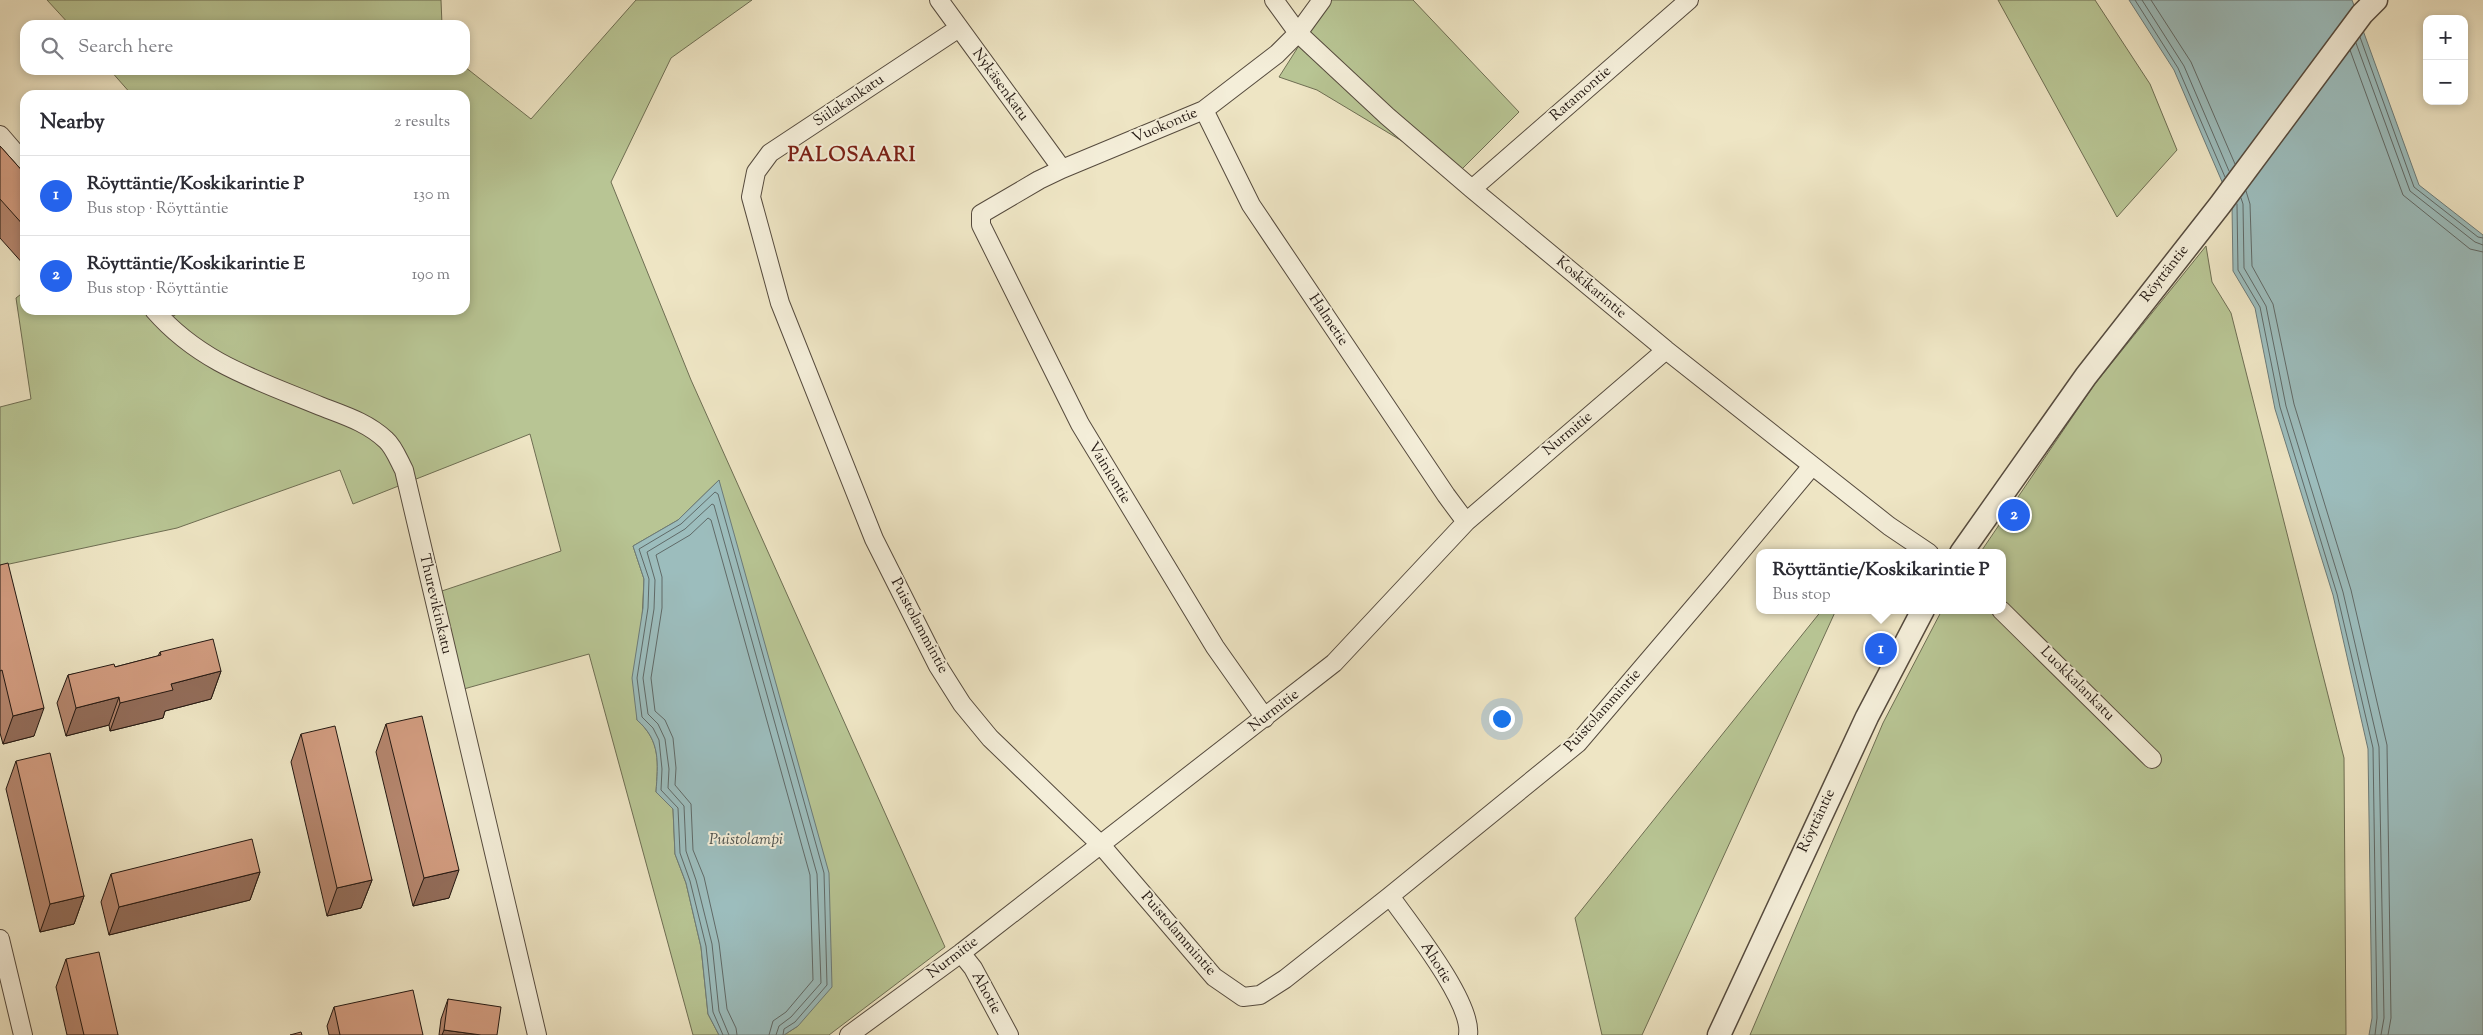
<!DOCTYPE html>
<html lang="en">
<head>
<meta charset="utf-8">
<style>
	body { margin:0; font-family:"Sorts Mill Goudy",serif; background:#f7f7f7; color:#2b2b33 }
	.controls { position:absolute; right:15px; top:15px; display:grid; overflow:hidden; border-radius:10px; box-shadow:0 2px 8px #0003 }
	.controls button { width:45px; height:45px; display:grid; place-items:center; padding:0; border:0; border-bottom:1px solid #e1e1e2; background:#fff; color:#2b2b33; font:25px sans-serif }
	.you { position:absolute; left:1501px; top:718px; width:18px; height:18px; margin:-12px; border:4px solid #fff; border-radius:50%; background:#1a73e8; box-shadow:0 0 0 8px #1a73e833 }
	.badge { display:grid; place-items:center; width:32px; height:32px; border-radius:50%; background:#2563eb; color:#fff; font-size:16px; font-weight:700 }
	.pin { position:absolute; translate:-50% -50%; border:2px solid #fff; box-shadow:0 1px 5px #0006 }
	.popup { position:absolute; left:1756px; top:549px; width:250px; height:65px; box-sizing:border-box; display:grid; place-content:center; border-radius:10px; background:#fff; filter:drop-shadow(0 1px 4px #0005); font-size:16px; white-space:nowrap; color:#7c7c81 }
	.popup b { font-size:19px; color:#2b2b33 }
	.popup::after { content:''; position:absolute; left:50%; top:100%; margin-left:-10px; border:10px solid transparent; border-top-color:#fff }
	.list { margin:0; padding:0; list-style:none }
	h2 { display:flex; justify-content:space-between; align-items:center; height:65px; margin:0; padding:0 20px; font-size:21px }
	h2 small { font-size:16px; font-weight:400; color:#7c7c81 }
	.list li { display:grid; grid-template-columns:32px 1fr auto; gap:15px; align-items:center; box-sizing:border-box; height:80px; padding:0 20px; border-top:1px solid #e1e1e2 }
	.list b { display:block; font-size:19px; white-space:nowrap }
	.list p { margin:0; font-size:16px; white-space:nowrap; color:#7c7c81 }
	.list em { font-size:16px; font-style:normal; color:#7c7c81 }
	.icon { flex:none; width:28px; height:28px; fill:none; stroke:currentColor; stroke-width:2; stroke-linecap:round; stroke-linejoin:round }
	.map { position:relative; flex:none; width:2483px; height:1035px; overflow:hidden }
	.search { position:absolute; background:#fff; box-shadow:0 2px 8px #0003; left:20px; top:20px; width:450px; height:55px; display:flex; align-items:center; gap:12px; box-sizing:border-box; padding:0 18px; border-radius:15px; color:#7c7c81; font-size:19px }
	.panel { position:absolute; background:#fff; box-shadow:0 2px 8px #0003; left:20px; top:90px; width:450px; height:225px; border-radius:15px }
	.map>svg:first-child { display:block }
	.green { fill:#b8c594; stroke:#6e6e53 }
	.water { fill:#9cbdbd; stroke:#6c7b79 }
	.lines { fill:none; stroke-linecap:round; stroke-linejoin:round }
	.shore { stroke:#606a68; stroke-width:1 }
	.minor-casing { stroke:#564b3e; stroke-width:20 }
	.tertiary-casing { stroke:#564b3e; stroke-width:25 }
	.minor { stroke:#f4eed9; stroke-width:18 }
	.tertiary { stroke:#f4eed9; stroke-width:22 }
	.wall { fill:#b5866e; stroke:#231812 }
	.shaded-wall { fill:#936d5a; stroke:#231812 }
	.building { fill:#d29c80; stroke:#231812 }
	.labels { text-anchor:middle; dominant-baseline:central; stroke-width:4; stroke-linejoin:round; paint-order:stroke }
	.street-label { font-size:15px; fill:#231812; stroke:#f4eed9 }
	.water-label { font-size:16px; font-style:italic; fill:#4d524e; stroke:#f4eed9 }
	.district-label { font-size:20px; font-weight:bold; letter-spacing:1px; fill:#7a1f14; stroke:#f4eed9 }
</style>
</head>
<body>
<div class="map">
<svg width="2483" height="1035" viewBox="0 0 2483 1035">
	<rect width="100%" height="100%" fill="#eee5c4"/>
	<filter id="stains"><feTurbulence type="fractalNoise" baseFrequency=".004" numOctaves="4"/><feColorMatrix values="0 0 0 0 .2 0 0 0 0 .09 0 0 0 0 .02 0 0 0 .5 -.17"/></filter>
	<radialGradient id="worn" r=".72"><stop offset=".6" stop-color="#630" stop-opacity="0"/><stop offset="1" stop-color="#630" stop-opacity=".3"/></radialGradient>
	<!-- green -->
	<path class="green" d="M47,0h394l1,25h-372z
		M636,0h116l-81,58 -60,124 80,198 254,567 -116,88h-45l14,-9 -79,-546 -41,40 -45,26 11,33 -7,141c24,21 21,43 19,72l17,17 2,45 11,29 15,64 7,67 11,21h-26l-104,-381 -136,38 -23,-97 131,-44 -31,-117 -177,70 -13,-34 -163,58 -177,38v-159l31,-8 -15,-101 9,-7v19h144l5,6 7,-6h284v-215h-333l-22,-25h355v-3l66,52z
		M1328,0h85l106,112 -62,62 -140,-84 -38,-13z
		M1998,0h97l55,84 27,66 -60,67z
		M2206,246l6,36 19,31 113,445 2,277h-596l133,-312 59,-113h60v-57h-22l114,-168z
		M1822,610h14l-194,425h-40l-27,-117z"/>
	<!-- water -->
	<path class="water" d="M2129,0h223l67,185 64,50v800h-114l3,-17 -4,-269 -35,-154 -58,-186 -20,-101 -22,-37 -1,-66 -58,-135z
		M719,480l110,393 3,114 -34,39 -14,9h-65l-11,-21 -7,-67 -15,-64 -11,-29 -2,-45 -17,-17c2,-29 5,-51 -19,-72l-5,-42 11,-70 1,-29 -11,-33 45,-26z"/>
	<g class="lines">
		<!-- shore -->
		<path class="shore" d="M2135,0l43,68 47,109
			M2142,0l42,66 45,105
			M2151,0l40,62 44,102
			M2360,37l54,150 64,50 5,1
			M2356,43l54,148 65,51 8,3
			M2350,50l53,145 67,54 13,3
			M2246,191l4,13 2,62 21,38 21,100 57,186 36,155 4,273 -3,17
			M2241,198l2,6 1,64 22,38 20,100 57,186 36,155 5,271 -3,17
			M2237,204l1,66 22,37 20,100 57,187 36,154 4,270 -2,17
			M723,1035l-10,-23 -7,-66 -16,-65 -10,-28 -2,-45 -17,-18 1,-21 -3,-29 -6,-12 -11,-11 -5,-39 11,-70 1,-29 -10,-30 42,-25 34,-32 3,2 106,379 3,112 -32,37 -11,7 -1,6
			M729,1035l-10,-24 -7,-67 -16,-64 -10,-29 -2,-45 -16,-18 1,-19 -4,-30 -7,-15 -10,-10 -5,-36 11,-69 1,-29 -8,-28 38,-23 27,-25 2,1 103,369 4,109 -30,34 -12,9 -3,9
			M737,1035l-1,-7 -9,-19 -8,-66 -15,-66 -11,-27 -2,-46 -16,-19 1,-17 -3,-30 -8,-18 -10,-9 -4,-33 11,-70v-31l-6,-22 34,-20 18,-17 3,2 99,355 3,105 -27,32 -13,9 -4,14"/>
		<!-- minor casing -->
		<g class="minor-casing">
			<path id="minor" d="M939,0l123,169
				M1274,0l24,33 89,83 85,73 194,161 223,176 40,27
				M959,28l-189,125 -14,19 -5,25 29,106 94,236 64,127 24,38 28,34 111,107 113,132 29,20 17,-2 25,-16 105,-83 188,-153 139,-163 95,-114
				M1204,110l47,95 195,290 20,27
				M0,135l25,29
				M1472,189l217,-189
				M154,310c46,53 103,70 166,96 23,9 47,16 66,34 8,7 13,21 18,30l133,565
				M2001,610l151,149
				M1265,718l-50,-71 -135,-223 -99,-199v-11l58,-34 23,-11 142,-59 73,-56 21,-21 24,-33
				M1390,896c20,28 83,107 78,139
				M0,939l23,96
				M961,953l12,15 36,67
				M849,1035l112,-82 373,-290 132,-141 200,-172"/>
		</g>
		<!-- tertiary casing -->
		<g class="tertiary-casing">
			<path id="tertiary" d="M1961,553l125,-177 134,-171 142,-191 14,-14
				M1719,1035l148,-318 56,-107"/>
		</g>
		<!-- minor -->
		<use href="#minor" class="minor"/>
		<!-- tertiary -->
		<use href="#tertiary" class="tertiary"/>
	</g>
	<!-- wall -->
	<path class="wall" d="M0,146l25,28v92l-25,-28z
		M0,565l34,171 -31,8 -3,-11z
		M160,652l61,19 -10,28 -46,12 -2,7 -53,13 -1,-6 -43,11 -9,-33 11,-28 47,-8 43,-11z
		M386,724l63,174 -36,8 -37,-154z
		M301,734l71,146 -11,28 -34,8 -36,-154z
		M16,761l68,135 -10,28 -34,8 -34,-143z
		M260,872l-10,28 -141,35 -8,-33 10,-28z
		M66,959l52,76h-51l-11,-48z
		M448,999l49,36h-58l2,-16z
		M334,1007l89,28h-94l-2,-9z"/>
	<!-- shaded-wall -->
	<path class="shaded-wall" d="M221,671l-10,28 -46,12 -2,7 -53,13 10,-28 51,-19z
		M119,697l-10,28 -43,11 10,-28z
		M44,708l-10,28 -31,8 10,-28z
		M459,870l-10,28 -36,8 11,-28z
		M260,872l-10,28 -141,35 10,-28z
		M372,880l-11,28 -34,8 10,-28z
		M84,896l-10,28 -34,8 10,-28z
		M444,1030l37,5h-39z"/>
	<!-- building -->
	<path class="building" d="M0,146l25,28v53l-25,-28z
		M8,563l36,145 -31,8 -11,-46 -2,1v-106z
		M213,639l8,32 -50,13 2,6 -53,13 -1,-6 -43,11 -8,-33 46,-11 1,3 46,-12 -1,-3z
		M422,716l37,154 -35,8 -38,-154z
		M335,726l37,154 -35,8 -36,-154z
		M50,753l34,143 -34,8 -34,-143z
		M252,839l8,33 -141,35 -8,-33z
		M99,952l19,83h-34l-18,-76z
		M413,990l10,45h-83l-6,-28z
		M448,999l53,8 -4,28h-16l-37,-5z
		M301,1032l1,3h-12z"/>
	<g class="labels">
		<!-- street labels -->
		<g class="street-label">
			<text transform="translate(1000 85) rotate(54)">Nykäsenkatu</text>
			<text transform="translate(1581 94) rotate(-41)">Ratamontie</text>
			<text transform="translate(849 101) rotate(-34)">Siilakankatu</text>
			<text transform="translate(1165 126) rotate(-23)">Vuokontie</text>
			<text transform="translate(2165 274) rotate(-52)">Röyttäntie</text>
			<text transform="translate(1591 288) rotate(40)">Koskikarintie</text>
			<text transform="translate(1328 320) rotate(56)">Halmetie</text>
			<text transform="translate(1568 434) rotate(-40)">Nurmitie</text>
			<text transform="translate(1109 473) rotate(59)">Vainiontie</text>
			<text transform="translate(435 604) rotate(77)">Thurevikinkatu</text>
			<text transform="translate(919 626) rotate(62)">Puistolammintie</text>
			<text transform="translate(2077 684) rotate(45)">Luokkalankatu</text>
			<text transform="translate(1274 711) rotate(-38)">Nurmitie</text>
			<text transform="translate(1603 711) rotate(-48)">Puistolammintie</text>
			<text transform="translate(1817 821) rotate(-65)">Röyttäntie</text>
			<text transform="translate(1178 934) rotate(49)">Puistolammintie</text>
			<text transform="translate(953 958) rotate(-37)">Nurmitie</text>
			<text transform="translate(1436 963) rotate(58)">Ahotie</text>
			<text transform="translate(986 993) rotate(61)">Ahotie</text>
		</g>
		<!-- water labels -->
		<g class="water-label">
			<text x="746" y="840">Puistolampi</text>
		</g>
		<!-- district labels -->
		<g class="district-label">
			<text x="852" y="156">PALOSAARI</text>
		</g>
	</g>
	<rect width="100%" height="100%" filter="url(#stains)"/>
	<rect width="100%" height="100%" fill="url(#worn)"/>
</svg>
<div class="controls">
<button>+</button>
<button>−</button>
</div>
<div class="you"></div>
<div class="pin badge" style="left:1881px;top:649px">1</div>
<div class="popup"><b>Röyttäntie/Koskikarintie P</b>Bus stop</div>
<div class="pin badge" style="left:2014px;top:515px">2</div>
<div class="search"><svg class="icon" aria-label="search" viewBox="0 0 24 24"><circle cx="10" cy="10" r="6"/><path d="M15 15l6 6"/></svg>Search here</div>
<section class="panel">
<h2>Nearby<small>2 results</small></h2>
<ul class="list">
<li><span class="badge">1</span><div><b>Röyttäntie/Koskikarintie P</b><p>Bus stop · Röyttäntie</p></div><em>130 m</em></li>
<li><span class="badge">2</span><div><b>Röyttäntie/Koskikarintie E</b><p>Bus stop · Röyttäntie</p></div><em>190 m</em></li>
</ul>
</section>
</div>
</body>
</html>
